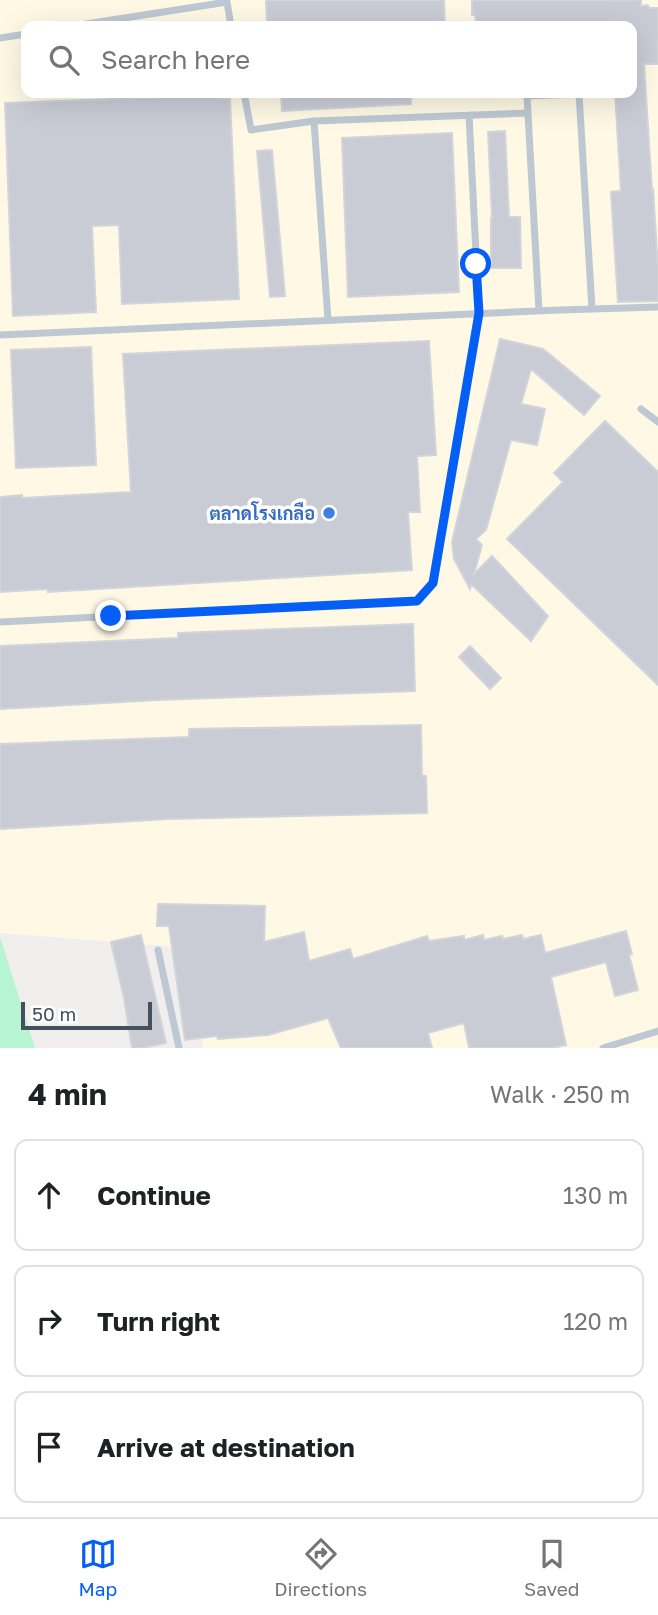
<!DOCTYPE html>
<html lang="en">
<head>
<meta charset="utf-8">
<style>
	body { margin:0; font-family:"Golos Text",Sarabun,sans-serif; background:#f6f6f6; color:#202124 }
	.scale { position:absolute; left:21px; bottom:18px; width:131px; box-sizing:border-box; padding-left:7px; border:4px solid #44505e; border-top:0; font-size:19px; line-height:24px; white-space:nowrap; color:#44505e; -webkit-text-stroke:5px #fff; paint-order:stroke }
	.stop { position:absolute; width:21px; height:21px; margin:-16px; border:5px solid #055ff4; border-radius:50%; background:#fff }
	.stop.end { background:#055ff4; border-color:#fff; box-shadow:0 2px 7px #0008 }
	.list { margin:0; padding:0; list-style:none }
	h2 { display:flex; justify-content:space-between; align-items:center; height:91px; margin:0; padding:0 28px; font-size:30px }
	h2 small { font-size:23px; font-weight:400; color:#757577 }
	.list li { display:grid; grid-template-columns:46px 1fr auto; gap:21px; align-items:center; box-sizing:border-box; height:112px; margin:0 14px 14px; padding:0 14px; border:2px solid #e0e0e0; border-radius:14px }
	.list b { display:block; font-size:26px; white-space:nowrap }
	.list em { font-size:23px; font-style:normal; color:#757577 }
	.icon { flex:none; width:38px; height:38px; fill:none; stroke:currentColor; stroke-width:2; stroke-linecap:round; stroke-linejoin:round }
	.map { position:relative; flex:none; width:658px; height:1048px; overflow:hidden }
	.search { position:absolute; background:#fff; box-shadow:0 7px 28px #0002; left:21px; right:21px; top:21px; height:77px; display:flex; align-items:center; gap:18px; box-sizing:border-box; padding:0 24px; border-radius:14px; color:#757577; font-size:26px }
	.sheet { height:469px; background:#fff }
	nav { display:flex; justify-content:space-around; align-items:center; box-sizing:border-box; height:98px; border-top:2px solid #e0e0e0; background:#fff; font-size:19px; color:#757577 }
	nav a { display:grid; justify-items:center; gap:4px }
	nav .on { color:#055ff4 }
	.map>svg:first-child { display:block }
	.commercial { fill:#fef8e5; fill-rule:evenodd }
	.green { fill:#b7f4d2 }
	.building { fill:#c9ccd5; stroke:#d1d4db; stroke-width:2 }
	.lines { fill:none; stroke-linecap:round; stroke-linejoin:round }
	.service { stroke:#bdc8d2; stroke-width:7 }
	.route { stroke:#055ff4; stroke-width:9 }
	.shop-dot { fill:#3f7fe0; stroke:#fff; stroke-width:2.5 }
	.labels { text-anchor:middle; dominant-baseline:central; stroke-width:7; stroke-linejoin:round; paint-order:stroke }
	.shop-label { font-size:18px; font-weight:bold; fill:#366cbe; stroke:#fff; text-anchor:end }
</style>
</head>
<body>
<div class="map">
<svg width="658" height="1048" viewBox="0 0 658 1048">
	<rect width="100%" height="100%" fill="#f1eeee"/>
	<!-- commercial -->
	<path class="commercial" d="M0,0h658v1048h-455l-24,-101 -179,-14zM26,26h606v67h-606z"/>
	<!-- green -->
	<path class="green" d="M0,937l35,111h-35z"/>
	<!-- building -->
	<path class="building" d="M266,0h178l1,26h-178z
		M472,0h169v6l7,-1 1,3h9v56h-14l8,126 1,-1 5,80v32l-40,1 -7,-110 10,-1 -6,-98h17v-67h-156l-1,-11h-3z
		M281,93h130v11l-129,7z
		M222,95v4h8l9,200 -117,5 -3,-79 -27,1 4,86 -83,4 -8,-213z
		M505,131l4,86h11l1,51h-30v-50h1l-4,-86z
		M452,133l7,159 -111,5 -6,-159z
		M272,150l13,146 -15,1 -13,-146z
		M500,339l43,10 57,47 -16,19 -53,-46 -10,35 24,5 -8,36 -26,-5 -25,90 -10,9 6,6 -8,29 18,-18 56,60 -17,25 -60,-57 -1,5 -16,-30 -2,-17z
		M429,341l7,114 -19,1 3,56h-12l4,58 -364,22v-3l-48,3v-95l22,-2v3l109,-6 -8,-138z
		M91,347l5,118 -80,3 -5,-118z
		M605,421l53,51v213l-151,-146 56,-57 -9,-9z
		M413,624l2,67 -258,9 -157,9v-63l178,-8v-5z
		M470,646l31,32 -11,11 -31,-32z
		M421,725l1,51h4l1,37 -259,6 -168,10v-85l189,-7v-8z
		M158,904l107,2 -1,36 40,-10 5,29 41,-12 3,10 74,-23 2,5 35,-5v4l19,-5 1,5 18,-4 1,3 19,-4 1,4 18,-4 4,18 81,-22 6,23 -3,1 9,35 -23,6 -9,-34 -55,15 15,68 -14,3h-83l-5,-25 -36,10 4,15h-91l-13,-30 -60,17 -50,4 -1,-3 -32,4 -16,-114h-12z
		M141,935l25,108 -24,5h-10l-8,-50 -13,-56z"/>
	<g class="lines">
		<!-- service -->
		<path class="service" d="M73,26l154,-24 4,24
			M0,38l26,-4
			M244,93l7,37 63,-9
			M539,311l-12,-215 52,-2 13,215
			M328,320l-14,-199 214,-8
			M0,335l560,-25 98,-3
			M641,409l17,13
			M0,622l417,-21 16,-18 46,-270 -10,-198
			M158,950l21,98
			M603,1048l55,-17"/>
	</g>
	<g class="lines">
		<!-- route -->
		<path class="route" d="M111,616l306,-15 16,-18 46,-270 -3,-49"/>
	</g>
	<!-- markers -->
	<circle class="shop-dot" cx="329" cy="513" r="7"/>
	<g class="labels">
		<!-- shop labels -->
		<g class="shop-label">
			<text x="315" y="513">ตลาดโรงเกลือ</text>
		</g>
	</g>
</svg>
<div class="scale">50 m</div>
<div class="stop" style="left:476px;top:264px"></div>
<div class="stop end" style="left:111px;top:616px"></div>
<div class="search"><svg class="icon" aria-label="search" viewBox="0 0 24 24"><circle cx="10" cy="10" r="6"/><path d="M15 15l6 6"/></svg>Search here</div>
</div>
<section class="sheet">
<h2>4 min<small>Walk · 250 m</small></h2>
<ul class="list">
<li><svg class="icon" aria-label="ahead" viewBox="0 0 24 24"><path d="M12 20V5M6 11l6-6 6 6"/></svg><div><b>Continue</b></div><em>130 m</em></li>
<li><svg class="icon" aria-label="right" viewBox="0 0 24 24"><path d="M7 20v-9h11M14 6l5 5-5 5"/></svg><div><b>Turn right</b></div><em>120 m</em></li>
<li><svg class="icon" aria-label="arrive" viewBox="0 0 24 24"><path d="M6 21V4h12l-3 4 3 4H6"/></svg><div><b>Arrive at destination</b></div></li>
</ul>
</section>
<nav>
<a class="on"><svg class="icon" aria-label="map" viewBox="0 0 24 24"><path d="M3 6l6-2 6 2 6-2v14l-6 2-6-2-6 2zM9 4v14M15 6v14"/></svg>Map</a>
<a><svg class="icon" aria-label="directions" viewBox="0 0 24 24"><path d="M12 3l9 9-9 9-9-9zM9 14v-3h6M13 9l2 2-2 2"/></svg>Directions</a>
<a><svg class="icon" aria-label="saved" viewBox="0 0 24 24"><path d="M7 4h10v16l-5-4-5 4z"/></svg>Saved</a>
</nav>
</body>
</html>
